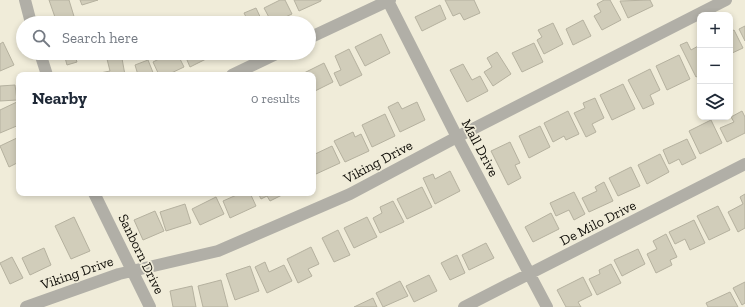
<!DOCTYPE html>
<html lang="en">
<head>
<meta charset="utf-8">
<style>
	body { margin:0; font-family:"Zilla Slab",serif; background:#f6f6f7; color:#1f2937 }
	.controls { position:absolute; right:12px; top:12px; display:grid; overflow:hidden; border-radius:8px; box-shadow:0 2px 6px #0003 }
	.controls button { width:36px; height:36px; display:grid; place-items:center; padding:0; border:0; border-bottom:1px solid #e0e1e3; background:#fff; color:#1f2937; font:20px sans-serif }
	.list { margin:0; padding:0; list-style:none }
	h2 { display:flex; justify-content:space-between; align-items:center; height:52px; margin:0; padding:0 16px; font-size:17px }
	h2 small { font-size:13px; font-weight:400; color:#747a83 }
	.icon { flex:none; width:22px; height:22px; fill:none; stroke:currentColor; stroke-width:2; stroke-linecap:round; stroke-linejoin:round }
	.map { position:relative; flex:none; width:745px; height:307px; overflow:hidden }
	.search { position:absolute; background:#fff; box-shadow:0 2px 6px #0003; left:16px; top:16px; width:300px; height:44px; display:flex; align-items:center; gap:10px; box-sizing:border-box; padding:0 14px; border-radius:22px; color:#747a83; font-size:15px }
	.panel { position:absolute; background:#fff; box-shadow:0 2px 6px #0003; left:16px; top:72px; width:300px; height:124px; border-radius:8px }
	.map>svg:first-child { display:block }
	.building { fill:#d1cdba; stroke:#b5b19f }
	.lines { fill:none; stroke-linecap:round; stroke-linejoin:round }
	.minor { stroke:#b1afa7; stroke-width:12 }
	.labels { text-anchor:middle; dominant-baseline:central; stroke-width:3.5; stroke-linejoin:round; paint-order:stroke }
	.street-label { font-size:14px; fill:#0f0d07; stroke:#f0ecd9 }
</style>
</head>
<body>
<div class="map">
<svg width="745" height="307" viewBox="0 0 745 307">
	<rect width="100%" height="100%" fill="#f0ecd9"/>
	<!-- building -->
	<path class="building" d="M49,0h20l7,23h-19z
		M80,0h18l-16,5z
		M280,0h5l7,14 -20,9 -8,-15z
		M294,0h27v1l-22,10z
		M445,0h29l6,13 -16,7 -4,-7 -7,3z
		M604,0h6l11,20 -19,10 -8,-14 7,-4 -4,-8z
		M650,0l3,6 -25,12 -8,-17z
		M440,5l6,14 -24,12 -7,-14z
		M256,8l7,15h-20l5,-2 -4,-8z
		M583,20l8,16 -18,9 -7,-16z
		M553,23l10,21 -19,10 -7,-14 5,-3 -4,-7z
		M745,26v15l-6,-12z
		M734,30l9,18 -13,6v-22z
		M381,34l9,19 -25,13 -10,-19z
		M3,42l11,23 -14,6v-27z
		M687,42l4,8 9,-5v30l-4,2 -16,-32z
		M534,43l9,19 -21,10 -10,-19z
		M349,49l13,26 -22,11 -6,-13 7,-3 -6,-14z
		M497,52l14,22 -18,12 -9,-14 8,-5 -5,-9z
		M74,53l3,9 -10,3 -3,-11z
		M113,53h8l4,22h-25v-2l10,-2 -4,-16z
		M171,53h6l7,14 -17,8h-8l-6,-13z
		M184,53h26l2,3 -22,11z
		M679,55l11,24 -23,11 -11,-24z
		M148,60l6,15h-16l-3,-10z
		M324,63l9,19 -20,10v-17h-13z
		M463,64l9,16 8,-4 8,15 -21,11 -17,-32z
		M650,69l10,21 -10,5 4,9 -11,5 -15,-29z
		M623,84l12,25 -23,11 -12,-25z
		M15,85l2,15 -17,1v-15z
		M595,98l9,20 -12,6 4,8 -10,5 -12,-24 11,-5 -2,-5z
		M19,101v24l-19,8v-23z
		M398,102l4,7 15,-7 8,18 -25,12 -12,-25z
		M568,111l11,23 -13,6 -2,-4 -11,6 -9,-19z
		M742,111l3,6v16l-18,9 -7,-14 14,-6 -3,-5z
		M385,114l10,22 -23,11 -10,-22z
		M711,120l11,23 -22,11 -11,-23z
		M540,126l10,21 -21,11 -10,-22z
		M353,132l2,5 6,-3 8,17 -24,11 -11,-21z
		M19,137v25l-10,5 -9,-21z
		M687,139l9,19 -14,7 -3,-6 -10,5 -6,-14z
		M510,142l10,21 -5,2 6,13 -13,7 -17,-34z
		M332,146l8,17 -24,11 -3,-5v-14z
		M660,154l9,18 -22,12 -9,-19z
		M631,167l9,19 -22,10 -9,-18z
		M450,171l10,20 -25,13 -12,-26 10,-4 2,5z
		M604,182l9,19 -24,11 -7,-14 15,-7 -2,-4z
		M422,187l10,20 -25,12 -10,-20z
		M574,192l11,22 -11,6 -5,-10 -13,6 -6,-13z
		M241,193h9l6,13 -26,12 -7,-17z
		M258,193h28l-16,8 -3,-5 -6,3z
		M745,194v34l-7,4 -10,-20 15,-8 -3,-7z
		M216,197l8,17 -24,11 -8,-16z
		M393,201l11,21 -24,11 -7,-15 9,-5 -2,-6z
		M185,204l6,19 -25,8 -6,-19z
		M718,206l12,24 -21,10 -12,-24z
		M155,211l9,20 -21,9 -9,-20z
		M551,213l8,16 -26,13 -8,-15z
		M74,217l16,34 -19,8 -16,-33z
		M367,217l10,20 -23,11 -10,-20z
		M694,220l11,23 -15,7 -5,-11 -10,5 -6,-12z
		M338,230l12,25 -16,7 -12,-24z
		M666,234l11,23 -7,3 2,5 -16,8 -9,-19 10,-5 -4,-8z
		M486,243l8,15 -25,12 -7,-15z
		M311,247l8,17 -11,5 4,7 -14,7 -11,-24z
		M44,248l7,17 -21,10 -8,-17z
		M638,249l7,15 -23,12 -8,-16z
		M457,255l8,18 -15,7 -9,-17z
		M12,257l11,21 -13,6 -10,-21z
		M265,262l4,10 15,-7 8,16 -25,12 -12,-26z
		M611,264l10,19 -24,12 -8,-16 11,-5 -1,-4z
		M250,266l9,25 -24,9 -9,-26z
		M429,275l8,16 -23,11 -8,-16z
		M583,277l9,18 -14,7 3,5h-15l-9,-17z
		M221,280l7,27h-25l-5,-21z
		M400,281l8,15 -25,11 -7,-14z
		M745,282v21l-3,2 -9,-17z
		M192,286l4,21h-23l-3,-16z
		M730,292l8,15h-30l-2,-4z
		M373,298l4,9h-23z"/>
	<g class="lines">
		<!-- minor -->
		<path class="minor" d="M25,0l6,23
			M388,1l69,136 90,170
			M309,38l81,-38
			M40,53l7,22
			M232,75l46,-22
			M94,193l56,114
			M26,307l93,-33 99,-23 132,-57 107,-57 269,-137
			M464,307l281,-143"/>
	</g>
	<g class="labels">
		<!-- street labels -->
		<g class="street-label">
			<text transform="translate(480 148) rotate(62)">Mall Drive</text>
			<text transform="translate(378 162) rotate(-28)">Viking Drive</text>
			<text transform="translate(598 223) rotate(-27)">De Milo Drive</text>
			<text transform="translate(141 254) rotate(64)">Sanborn Drive</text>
			<text transform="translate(77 273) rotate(-19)">Viking Drive</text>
		</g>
	</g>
</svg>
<div class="controls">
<button>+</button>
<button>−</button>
<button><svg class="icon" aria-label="layers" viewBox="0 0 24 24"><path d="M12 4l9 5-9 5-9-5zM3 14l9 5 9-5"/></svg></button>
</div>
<div class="search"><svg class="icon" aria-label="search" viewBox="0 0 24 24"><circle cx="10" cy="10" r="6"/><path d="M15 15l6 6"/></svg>Search here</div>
<section class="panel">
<h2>Nearby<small>0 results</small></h2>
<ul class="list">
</ul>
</section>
</div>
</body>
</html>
